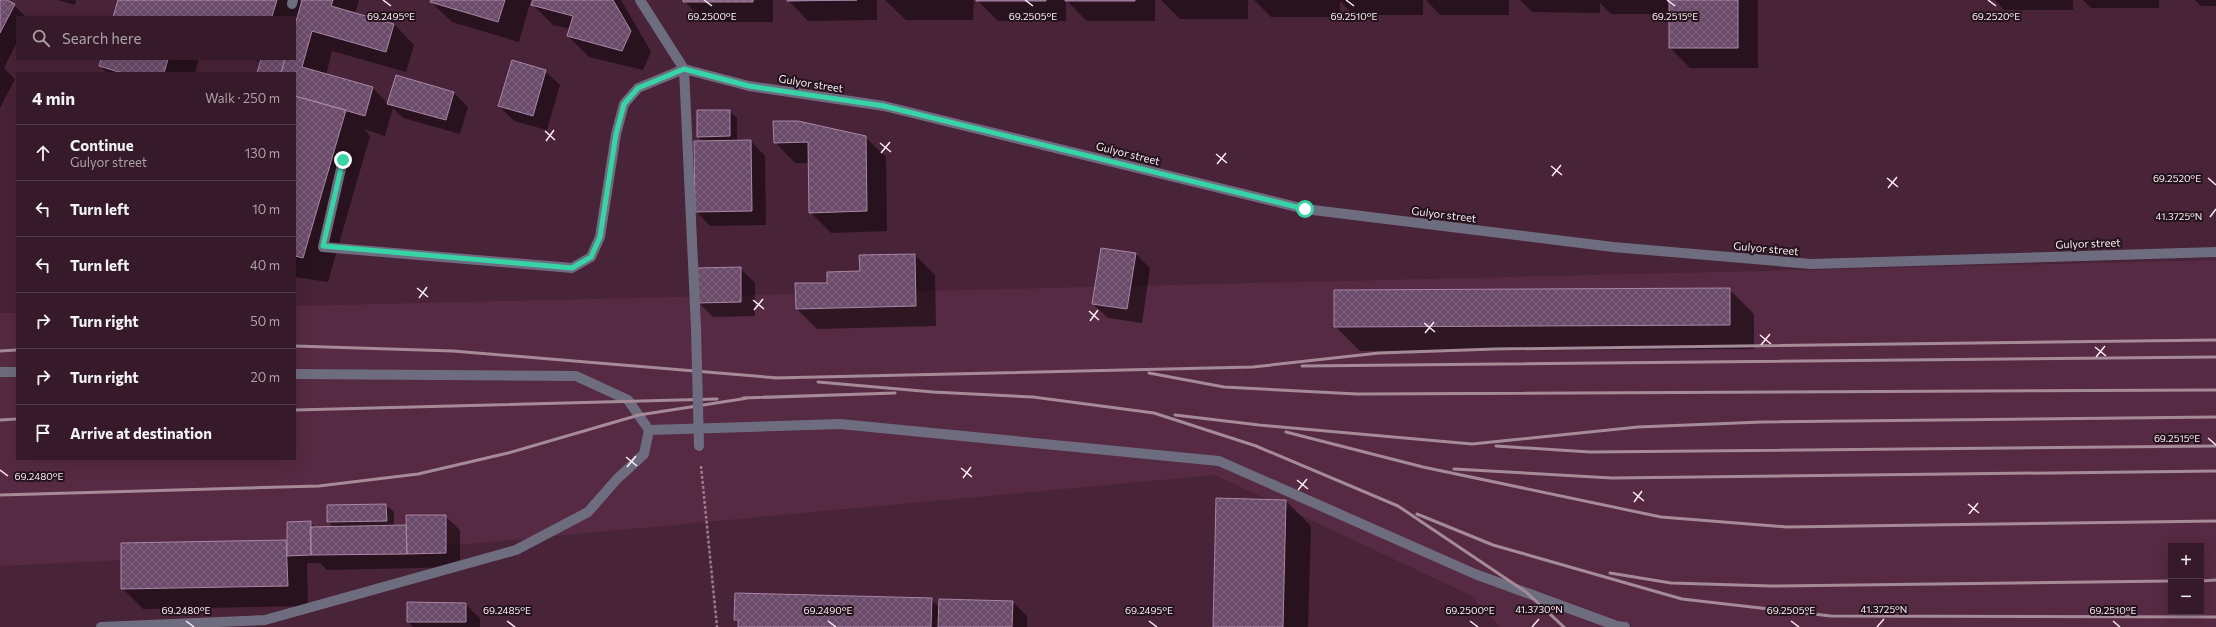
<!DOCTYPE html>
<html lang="en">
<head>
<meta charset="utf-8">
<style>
	body { margin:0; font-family:Commissioner,sans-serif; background:#422735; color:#f1f3f6 }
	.controls { position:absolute; right:12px; bottom:12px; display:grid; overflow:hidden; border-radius:0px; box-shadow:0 4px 16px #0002 }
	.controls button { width:36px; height:36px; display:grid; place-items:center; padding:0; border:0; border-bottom:1px solid #513846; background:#371a29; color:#f1f3f6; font:20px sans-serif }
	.stop { position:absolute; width:12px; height:12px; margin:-9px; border:3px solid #37d4a6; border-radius:50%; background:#fff }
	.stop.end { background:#37d4a6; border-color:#fff; box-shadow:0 1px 4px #0008 }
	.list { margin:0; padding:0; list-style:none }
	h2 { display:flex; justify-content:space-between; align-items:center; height:52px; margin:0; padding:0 16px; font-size:17px }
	h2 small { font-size:13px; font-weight:400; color:#aaa1a8 }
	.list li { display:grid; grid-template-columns:26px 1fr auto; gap:12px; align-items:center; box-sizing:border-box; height:56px; padding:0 16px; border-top:1px solid #513846 }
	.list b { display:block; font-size:15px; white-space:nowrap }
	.list p { margin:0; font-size:13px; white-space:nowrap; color:#aaa1a8 }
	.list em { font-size:13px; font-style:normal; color:#aaa1a8 }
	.icon { flex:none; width:22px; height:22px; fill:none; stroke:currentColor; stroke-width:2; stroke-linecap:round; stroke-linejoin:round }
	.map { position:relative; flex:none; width:2216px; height:627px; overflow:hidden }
	.search { position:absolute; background:#371a29; box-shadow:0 4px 16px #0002; left:16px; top:16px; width:280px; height:44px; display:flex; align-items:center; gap:10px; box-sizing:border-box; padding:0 14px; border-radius:0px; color:#aaa1a8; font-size:15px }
	.panel { position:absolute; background:#371a29; box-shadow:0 4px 16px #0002; left:16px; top:72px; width:280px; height:388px; border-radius:0px }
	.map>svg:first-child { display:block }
	.built { fill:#562a42; fill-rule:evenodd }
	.shadow { fill:#0007 }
	.building { fill:url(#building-cross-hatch); stroke:#a985a6 }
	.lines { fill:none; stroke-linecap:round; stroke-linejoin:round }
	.path { stroke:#9a7d8c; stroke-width:2.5; stroke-dasharray:3 2; stroke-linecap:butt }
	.minor { stroke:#6e6d7f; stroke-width:10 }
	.rail { stroke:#a58a98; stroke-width:3 }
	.minor-bridge { stroke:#6e6d7f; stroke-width:10 }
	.route { stroke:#37d4a6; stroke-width:5 }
	.ticks { fill:none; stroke:#fcecf3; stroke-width:1.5 }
	.labels { text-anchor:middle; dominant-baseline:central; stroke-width:4; stroke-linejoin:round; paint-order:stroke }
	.street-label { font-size:11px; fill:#fcecf3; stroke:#24131c }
	.ticks-label { font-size:10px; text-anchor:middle; fill:#fcecf3; stroke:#24131c; stroke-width:4; stroke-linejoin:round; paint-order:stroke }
</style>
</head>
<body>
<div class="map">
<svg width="2216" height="627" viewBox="0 0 2216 627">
	<defs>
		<pattern id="building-cross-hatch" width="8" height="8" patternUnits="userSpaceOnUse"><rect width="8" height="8" fill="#6b4b6a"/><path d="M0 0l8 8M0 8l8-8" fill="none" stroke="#816580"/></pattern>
	</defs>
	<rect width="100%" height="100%" fill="#492337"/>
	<!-- built -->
	<path class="built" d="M2216,260v367h-716l-30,-32 -255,-120 -747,69 -468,22v-253h17v146h278v-153zM2171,546h30v66h-30z"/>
	<!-- shadow -->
	<path class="shadow" d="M0,0l14,5 12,12h-9v25l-13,26 11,11 -15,29z
		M58,0h18l-1,5z
		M119,0h180l3,3 1,-3h56l-4,13 39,11 20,21 -8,27 -74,-21 -6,24 47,13 15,16 66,-11 14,14 -8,27 -57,-16 -10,-10 -8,28 -21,-7 6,7 -42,146 -33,-5v-204h-37l3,-11 -10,-3h44v-42h-181z
		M432,0h99l-12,42 -67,-20 -21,-20z
		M534,0h87l30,52 -8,18 -54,-13 -21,-21 2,-7 -17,-4 -20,-20z
		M684,0h89v22h-69z
		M788,0h89v20l-69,1z
		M885,0h89l-1,20h-67z
		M977,0h178v21h-68l-21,-21v21h-68z
		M1161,0h87v19h-68z
		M1254,0h169v15h-69l-14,-14v16h-69z
		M1426,0h83v15h-69z
		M1520,0h238v68h-68l-20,-20v-34h-59l-11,-11v10l-68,-1z
		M1995,0h78v10h-69z
		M2083,0h76v8h-68z
		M2195,0h21v6h-15z
		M102,59h97l-4,14h-88l-7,-7z
		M545,71l15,14 -13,45 -33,-9 -15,-15z
		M729,111l8,7v24l14,-1 14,15 1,69 -56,1 -14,-15 8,-69 -6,-5z
		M865,137l21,20 1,74 -56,2 -21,-21 -1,-49h-14l-20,-21z
		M1136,254l14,14 -8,55 -34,-5 -15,-14z
		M915,255l20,20 1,51 -119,3 -20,-20 31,-25z
		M740,268l15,15v33l-42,1 -15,-15z
		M1729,289l25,25v35l-394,2 -25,-25z
		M1217,499l69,2 25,25 -3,101h-94z
		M386,505l8,7v14h13l38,-10 15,14v37l-133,3 -7,-7h-13l1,43 -165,3 -21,-21v-44l164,-3 2,2 22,-21 6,6 18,-1 -6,-5v-16z
		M931,599l9,9 73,-6 14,14v11h-288v-3l-4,-4z
		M465,604l15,14v9h-67l-5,-6z"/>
	<!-- building -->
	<path class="building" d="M0,0h7l8,4 -15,29z
		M118,0h159l-5,16 2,1h-161z
		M302,0h31l-2,6 63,18 -8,28 -74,-21 -10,36 71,20 -8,29 -70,-20v-23h-14l4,-14h10v-34z
		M431,0h74l-7,22 -68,-20z
		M533,0h80l18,31 -9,20 -55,-15 6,-20 -42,-11z
		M683,0h70v2h-70z
		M787,0h70l-70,1z
		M976,0h70v1h-70z
		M1065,0h70v1h-70z
		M1669,0h69v48h-69z
		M101,59h67l-4,14h-42l-23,-7z
		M261,59h24l-4,14h-24z
		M512,60l34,10 -13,46 -35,-10z
		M396,75l58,17 -8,28 -59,-16z
		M295,96l51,14 -43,148 -8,-2z
		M697,110h33v26l-33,1z
		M773,121h25l68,15 1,75 -58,2 -1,-71 -34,1z
		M751,140l1,71 -57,1 -1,-71z
		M1101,248l35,5 -9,56 -35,-5z
		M915,254l1,52 -120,3 -1,-26h32v-11l33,-1 -1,-16z
		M741,267v35l-44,1 -1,-35z
		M1730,288v37l-396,2v-37z
		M1216,498l70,2 -3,127h-70z
		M386,504l1,17 -60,1v-17z
		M406,515h40v38l-39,1z
		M311,521v34l-24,1v-34z
		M406,525l1,29 -96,1 -1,-28z
		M286,540l2,46 -167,3v-46z
		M735,593l197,5 -1,29h-193v-7h-4z
		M939,599l74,2 -1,26h-74z
		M407,602l59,1v19h-59z"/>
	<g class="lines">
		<!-- path -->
		<path class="path" d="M701,466l16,161"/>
		<!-- minor -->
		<path class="minor" d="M640,0l44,69 12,259
			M292,4l1,-4
			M684,69l65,17 135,20 421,103 308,38 198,17 405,-12
			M343,160l-20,87 249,21 19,-11 9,-20 16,-103 8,-30 14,-16 46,-19
			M0,372h17
			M295,374l281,2 52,24 21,30 191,-6 379,37 256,113 142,52 8,1
			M101,627l164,-7 251,-70 72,-38 29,-33 27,-25 5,-24"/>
		<!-- rail -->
		<path class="rail" d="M295,346l158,5 325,27
			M0,351l17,-1
			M1302,366l914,-9
			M1149,373l75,14 133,7 859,-4
			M773,378l480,-11 126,-14 116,-4 721,-9
			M818,382l115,10 100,5 121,16 102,33 142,60 128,86 38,35
			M743,398l152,-5
			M295,410l422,-11
			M1175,415l84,10 213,19 166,-17 124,-5 454,-5
			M0,420l17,-1
			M1286,432l137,35 238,50 126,10 429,-6
			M1496,446l94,6 626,-6
			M1454,469l158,9 604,-7
			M0,495l319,-9 99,-12 90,-21 131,-38 109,-17
			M1417,514l76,31 189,54 149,17 385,1
			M1610,573l61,10 100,3 400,-5
			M2201,581l15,-1"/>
		<!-- minor-bridge -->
		<path class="minor-bridge" d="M696,328l3,118"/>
	</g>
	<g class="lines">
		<!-- route -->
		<path class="route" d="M343,160l-20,86 249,22 19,-11 9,-20 16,-103 8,-30 14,-16 46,-19 65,17 135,20 421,103"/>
	</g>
	<!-- ticks -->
	<path class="ticks" d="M383,0l8,6M704,0l8,6M1025,0l8,6M1346,0l8,6M1667,0l8,6M1988,0l8,6M545,131l10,9M546,141l8,-11M880,143l11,9M881,153l9,-11M1216,154l11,9M1217,164l9,-11M1551,166l11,9M1552,176l9,-11M1887,178l11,9M2208,178l8,7M1888,188l9,-11M2210,217l6,-8M417,288l11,9M419,298l8,-11M753,300l11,9M754,310l9,-11M1089,311l10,9M1090,321l8,-11M1424,323l11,9M1425,333l9,-11M1760,335l11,9M1761,345l9,-11M2095,347l11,9M2096,357l9,-11M2208,438l8,7M626,457l11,9M627,467l9,-11M961,468l11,9M0,470l8,6M963,478l8,-11M1297,480l11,9M1298,490l9,-11M1633,492l11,9M1634,502l8,-11M1968,504l11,9M1969,514l9,-11M186,621l8,6M507,621l8,6M828,621l8,6M1149,621l8,6M1470,621l8,6M1791,621l8,6M2113,621l7,6M1532,627l7,-8M1877,627l7,-8"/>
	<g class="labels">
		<!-- street labels -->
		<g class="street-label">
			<text transform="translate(811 83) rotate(9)">Gulyor street</text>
			<text transform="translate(1128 153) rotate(14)">Gulyor street</text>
			<text transform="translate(1444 214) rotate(7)">Gulyor street</text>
			<text transform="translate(2088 243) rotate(-2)">Gulyor street</text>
			<text transform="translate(1766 248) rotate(5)">Gulyor street</text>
		</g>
	</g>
	<g class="ticks-label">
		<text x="712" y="20">69.2500°E</text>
		<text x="1033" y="20">69.2505°E</text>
		<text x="391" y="20">69.2495°E</text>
		<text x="1354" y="20">69.2510°E</text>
		<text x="1675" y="20">69.2515°E</text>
		<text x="1996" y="20">69.2520°E</text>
		<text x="2177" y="182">69.2520°E</text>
		<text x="2179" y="220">41.3725°N</text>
		<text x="2177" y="442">69.2515°E</text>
		<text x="39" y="480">69.2480°E</text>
		<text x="1539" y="613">41.3730°N</text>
		<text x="1884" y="613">41.3725°N</text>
		<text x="186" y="614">69.2480°E</text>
		<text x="507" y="614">69.2485°E</text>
		<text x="828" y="614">69.2490°E</text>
		<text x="1149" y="614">69.2495°E</text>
		<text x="1470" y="614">69.2500°E</text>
		<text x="1791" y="614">69.2505°E</text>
		<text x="2113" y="614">69.2510°E</text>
	</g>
</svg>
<div class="controls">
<button>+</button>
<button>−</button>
</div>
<div class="stop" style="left:1305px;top:209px"></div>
<div class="stop end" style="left:343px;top:160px"></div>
<div class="search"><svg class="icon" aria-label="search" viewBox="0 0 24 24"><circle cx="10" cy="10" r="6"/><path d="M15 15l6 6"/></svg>Search here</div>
<section class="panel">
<h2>4 min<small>Walk · 250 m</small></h2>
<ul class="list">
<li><svg class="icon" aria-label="ahead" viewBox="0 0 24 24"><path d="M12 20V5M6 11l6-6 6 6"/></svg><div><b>Continue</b><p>Gulyor street</p></div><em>130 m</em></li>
<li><svg class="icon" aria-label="left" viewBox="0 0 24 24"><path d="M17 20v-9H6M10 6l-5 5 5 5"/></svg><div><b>Turn left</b></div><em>10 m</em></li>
<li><svg class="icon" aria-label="left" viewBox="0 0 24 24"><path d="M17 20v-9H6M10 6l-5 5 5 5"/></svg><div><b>Turn left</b></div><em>40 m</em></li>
<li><svg class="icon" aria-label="right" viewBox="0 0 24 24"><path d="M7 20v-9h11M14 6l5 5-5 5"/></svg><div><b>Turn right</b></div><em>50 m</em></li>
<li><svg class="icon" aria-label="right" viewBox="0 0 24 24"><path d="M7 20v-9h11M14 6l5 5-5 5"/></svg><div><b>Turn right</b></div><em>20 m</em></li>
<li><svg class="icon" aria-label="arrive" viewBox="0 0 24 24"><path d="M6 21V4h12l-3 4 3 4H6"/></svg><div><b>Arrive at destination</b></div></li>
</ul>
</section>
</div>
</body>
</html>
